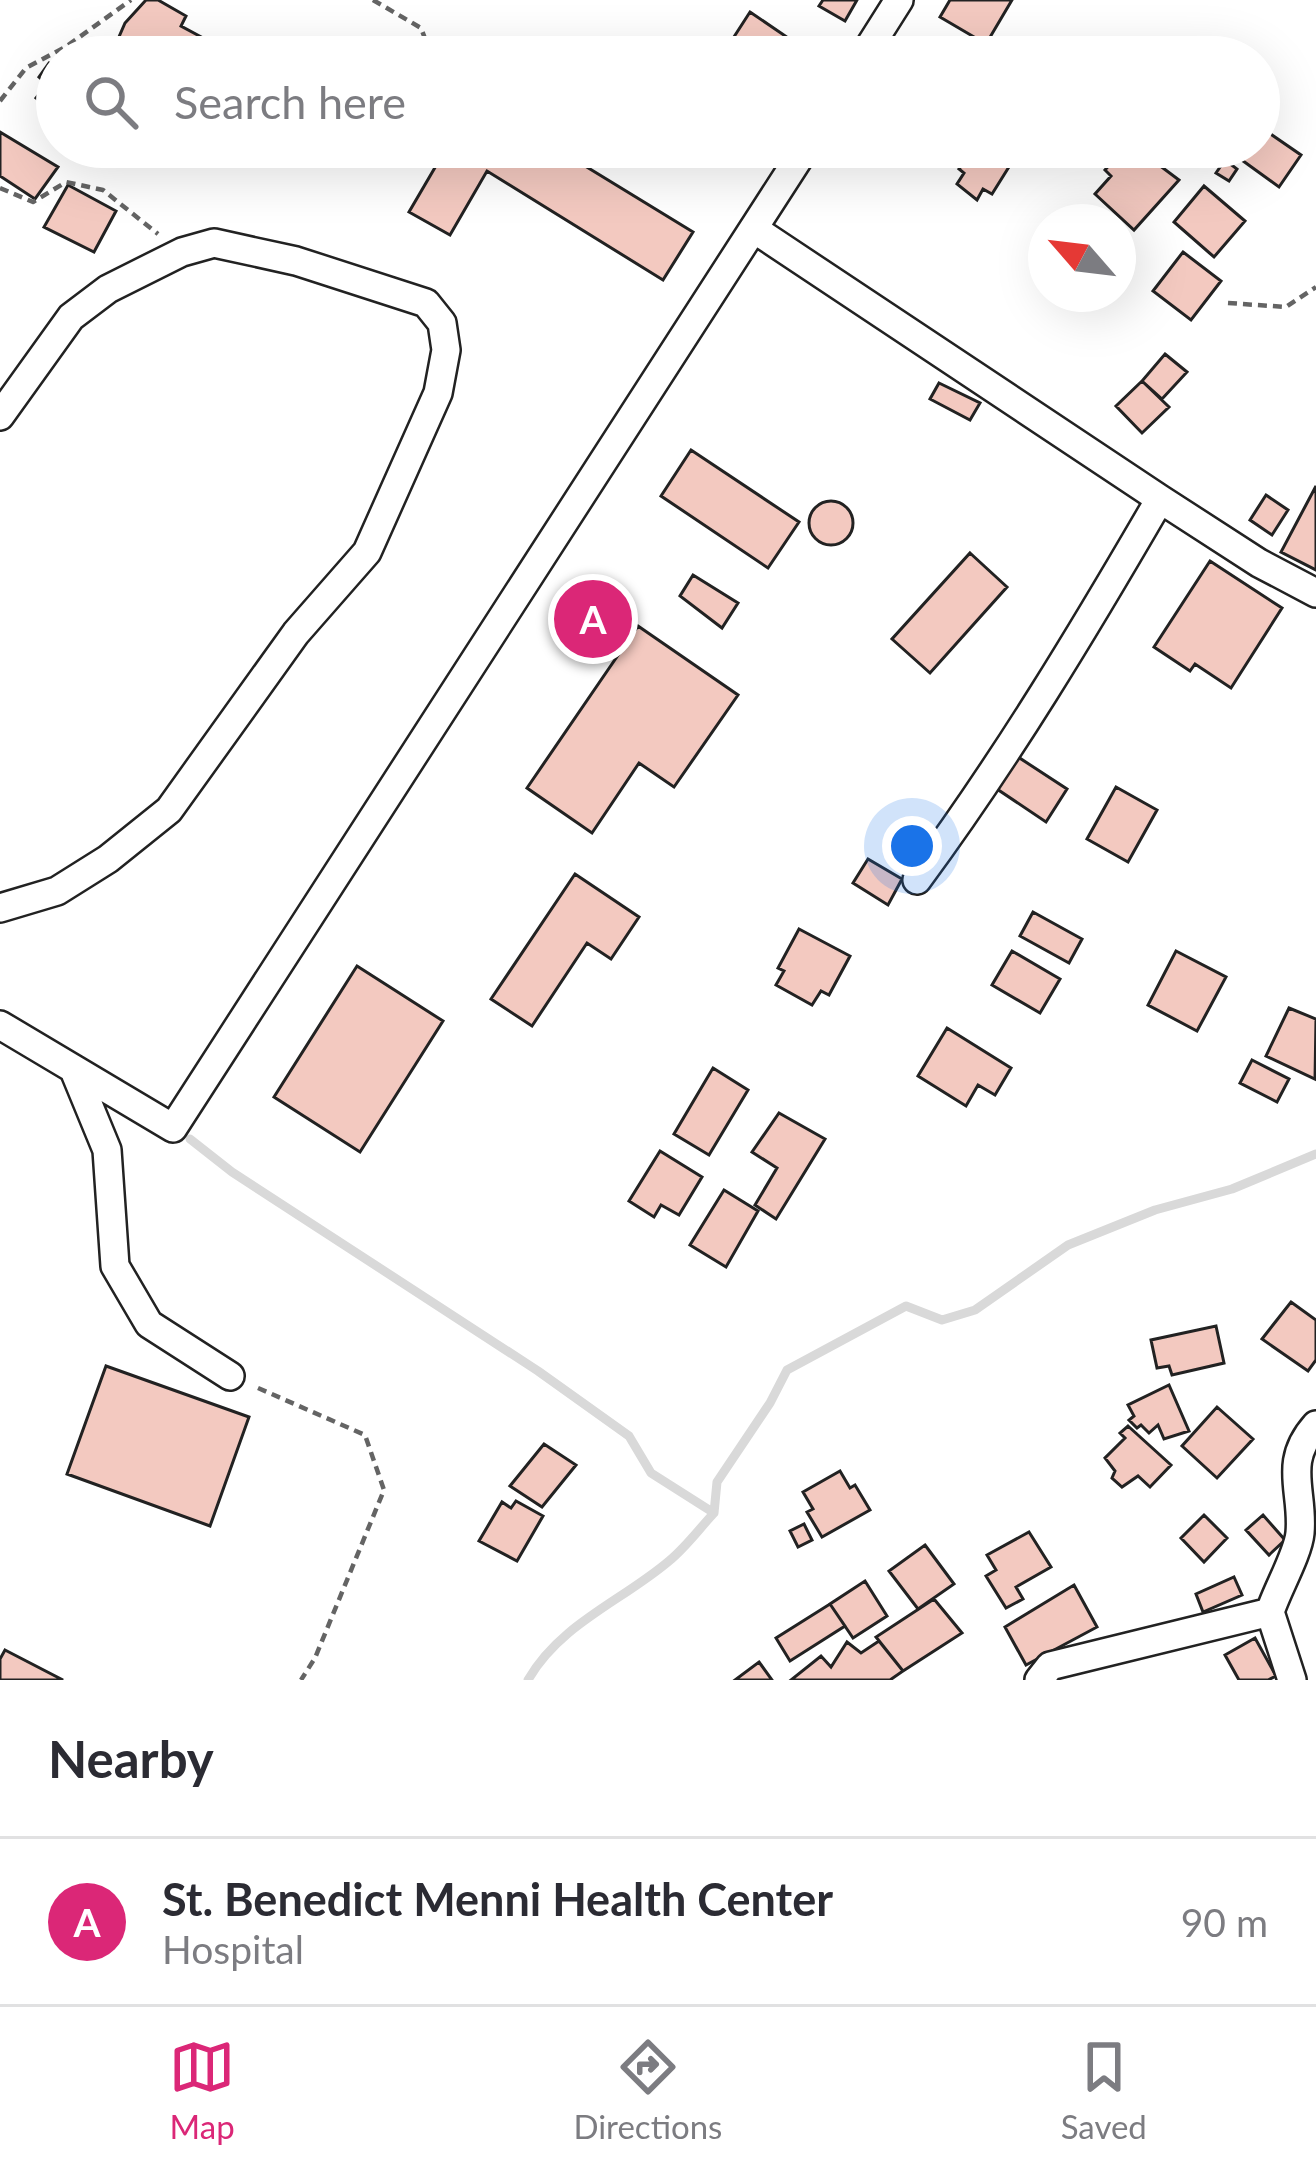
<!DOCTYPE html>
<html lang="en">
<head>
<meta charset="utf-8">
<style>
	body { margin:0; font-family:Lato,sans-serif; background:#f2f2f3; color:#2b2b33 }
	.compass { position:absolute; left:1028px; top:204px; width:108px; height:108px; border-radius:50%; background:#fff; box-shadow:0 12px 48px #0002; rotate:298deg }
	.you { position:absolute; left:912px; top:846px; width:42px; height:42px; margin:-30px; border:9px solid #fff; border-radius:50%; background:#1a73e8; box-shadow:0 0 0 18px #1a73e833 }
	.badge { display:grid; place-items:center; width:78px; height:78px; border-radius:50%; background:#db2777; color:#fff; font-size:39px; font-weight:700 }
	.pin { position:absolute; translate:-50% -50%; border:6px solid #fff; box-shadow:0 3px 12px #0006 }
	.list { margin:0; padding:0; list-style:none }
	h2 { display:flex; justify-content:space-between; align-items:center; height:156px; margin:0; padding:0 48px; font-size:51px }
	h2 small { font-size:39px; font-weight:400; color:#7c7c81 }
	.list li { display:grid; grid-template-columns:78px 1fr auto; gap:36px; align-items:center; box-sizing:border-box; height:168px; padding:0 48px; border-top:3px solid #e1e1e2 }
	.list b { display:block; font-size:45px; white-space:nowrap }
	.list p { margin:0; font-size:39px; white-space:nowrap; color:#7c7c81 }
	.list em { font-size:39px; font-style:normal; color:#7c7c81 }
	.icon { flex:none; width:66px; height:66px; fill:none; stroke:currentColor; stroke-width:2; stroke-linecap:round; stroke-linejoin:round }
	.map { position:relative; flex:none; width:1316px; height:1680px; overflow:hidden }
	.search { position:absolute; background:#fff; box-shadow:0 12px 48px #0002; left:36px; right:36px; top:36px; height:132px; display:flex; align-items:center; gap:30px; box-sizing:border-box; padding:0 42px; border-radius:66px; color:#7c7c81; font-size:45px }
	.sheet { height:324px; background:#fff }
	nav { display:flex; justify-content:space-around; align-items:center; box-sizing:border-box; height:168px; border-top:3px solid #e1e1e2; background:#fff; font-size:33px; color:#7c7c81 }
	nav a { display:grid; justify-items:center; gap:6px }
	nav .on { color:#db2777 }
	.map>svg:first-child { display:block }
	.lines { fill:none; stroke-linecap:round; stroke-linejoin:round }
	.stream { stroke:#d9d9d9; stroke-width:9 }
	.building { fill:#f3c9c0; stroke:#222; stroke-width:3 }
	.street-casing { stroke:#222; stroke-width:32 }
	.path { stroke:#646464; stroke-width:4.5; stroke-dasharray:9 6; stroke-linecap:butt }
	.street { stroke:#fff; stroke-width:27 }
</style>
</head>
<body>
<div class="map">
<svg width="1316" height="1680" viewBox="0 0 1316 1680">
	<rect width="100%" height="100%" fill="#fff"/>
	<g class="lines">
		<!-- stream -->
		<path class="stream" d="M190,1139l42,33 306,199 91,65 22,37 63,40c-15,16 -28,34 -45,48 -47,40 -109,63 -141,119
			M714,1513l3,-31 53,-79 17,-33 119,-64 36,14 33,-10 93,-65 87,-35 77,-21 84,-35"/>
	</g>
	<!-- building -->
	<path class="building" d="M146,0h12l28,16 -5,10 24,13 -11,18h-65l-14,-11 10,-23z
		M823,0h34l-12,21 -26,-15z
		M950,0h62l-26,44 -46,-27z
		M750,12l50,34 -8,11h-71z
		M49,63l8,3v48l-21,-16 11,-14 -8,-7z
		M1259,126l42,29 -22,32 -51,-37 31,-3z
		M0,132l58,35 -23,32 -35,-23z
		M447,147h107l139,85 -30,48 -176,-109 -37,64 -41,-23z
		M975,147h13l24,15 -20,32 -9,-5 -6,11 -20,-16 7,-11 -5,-4z
		M1092,147h33l-16,18 -20,-13z
		M1125,147h10l44,33 -45,50 -39,-36 16,-18 -6,-6z
		M1225,160l12,9 -8,12 -13,-8z
		M68,185l48,26 -22,41 -50,-25z
		M1204,186l41,35 -31,36 -40,-35z
		M1118,248l14,11 -14,19z
		M1183,252l38,29 -30,39 -38,-29z
		M1165,354l22,18 -25,27 -20,-18z
		M1142,381l27,26 -27,26 -26,-27z
		M939,383l41,20 -10,17 -40,-21z
		M691,450l108,72 -31,46 -107,-72z
		M1316,486v84l-35,-18z
		M1266,495l22,15 -16,25 -22,-15z
		M809 523a22 22 0 1 1 44 0a22 22 0 1 1-44 0Z
		M970,553l37,34 -77,86 -38,-34z
		M1210,561l72,47 -51,80 -36,-24 -5,7 -36,-24z
		M693,575l45,28 -16,25 -42,-32z
		M638,626l100,69 -64,92 -35,-24 -47,70 -65,-45z
		M1015,755l52,34 -21,33 -52,-35z
		M1116,787l41,23 -29,52 -41,-23z
		M868,859l34,20 -14,26 -35,-22z
		M575,874l64,43 -28,42 -24,-16 -55,83 -41,-27z
		M1033,912l49,27 -13,24 -49,-27z
		M799,929l51,27 -21,39 -8,-4 -9,14 -36,-20 8,-14 -6,-3z
		M1012,951l48,28 -20,34 -48,-28z
		M1176,951l50,26 -29,54 -49,-26z
		M357,966l86,55 -83,131 -86,-55z
		M1289,1008l27,11 -1,60 -49,-23z
		M947,1028l64,40 -16,27 -17,-10 -12,21 -48,-30z
		M1252,1060l37,19 -12,23 -37,-19z
		M713,1068l35,22 -39,65 -35,-21z
		M779,1113l46,26 -49,80 -21,-14 22,-37 -25,-16z
		M660,1151l42,26 -23,38 -18,-10 -7,12 -25,-16z
		M724,1190l34,21 -32,56 -36,-22z
		M1291,1302l25,18v40l-8,11 -46,-32z
		M1216,1326l8,37 -52,12 -3,-9 -12,2 -6,-28z
		M106,1366l143,51 -39,109 -143,-52z
		M1169,1385l20,46 -25,8 -6,-14 -9,8 -8,-8 -4,3 -8,-8 5,-4 -6,-11z
		M1217,1407l36,32 -36,39 -35,-32z
		M1128,1426l43,39 -21,22 -12,-11 -16,11 -10,-9 3,-7 -10,-13 20,-20 -5,-5z
		M544,1444l32,21 -34,42 -32,-21z
		M840,1471l10,17 5,-3 15,25 -48,27 -15,-25 6,-3 -10,-17z
		M516,1501l27,15 -26,45 -38,-20 23,-39 9,6z
		M1204,1515l23,23 -23,24 -23,-24z
		M1263,1515l22,25 -16,15 -23,-25z
		M804,1524l8,16 -14,7 -8,-16z
		M1029,1532l22,35 -35,20 7,12 -17,9 -20,-32 10,-6 -9,-15z
		M925,1545l29,39 -36,25 -29,-38z
		M1234,1577l8,18 -39,17 -7,-18z
		M865,1581l22,35 -34,22 -23,-34z
		M1074,1585l23,42 -71,38 -21,-38z
		M934,1599l28,34 -59,38 -27,-34z
		M830,1604l15,22 -55,35 -14,-23z
		M1255,1638l21,38 -8,4h-29l-14,-25z
		M879,1641l24,30 -13,9h-99l30,-24 10,11 16,-25 14,11z
		M5,1650l58,30h-63v-21z
		M759,1662l13,18h-37z"/>
	<g class="lines">
		<!-- street casing -->
		<g class="street-casing">
			<path id="street" d="M863,57l36,-57
				M754,229l406,270 99,64 57,30
				M0,416l71,-99 37,-28 74,-37 32,-9 82,18 130,42 16,20 4,27 -8,43 -71,159 -71,81 -127,177 -61,49 -51,32 -57,17
				M917,880c90,-122 167,-250 243,-381
				M0,1025l173,103 633,-981
				M74,1070l33,80 8,116 34,58 81,52
				M1270,1612l22,68
				M1039,1680l11,-14 220,-54c7,-22 28,-58 30,-79 4,-42 -18,-70 16,-108"/>
		</g>
		<!-- path -->
		<path class="path" d="M373,0l48,28 11,29
			M0,101l26,-33 41,-22 64,-46
			M0,188l33,14 33,-20 37,8 55,44
			M1228,303l58,4 30,-20
			M258,1388l107,47 19,55 -69,168 -14,22"/>
		<!-- street -->
		<use href="#street" class="street"/>
	</g>
</svg>
<svg class="compass" viewBox="-18 -18 36 36"><path d="M0-13l5 13h-10z" fill="#e53935"/><path d="M0 13l5-13h-10z" fill="#7c7c81"/></svg>
<div class="you"></div>
<div class="pin badge" style="left:593px;top:619px">A</div>
<div class="search"><svg class="icon" aria-label="search" viewBox="0 0 24 24"><circle cx="10" cy="10" r="6"/><path d="M15 15l6 6"/></svg>Search here</div>
</div>
<section class="sheet">
<h2>Nearby<small></small></h2>
<ul class="list">
<li><span class="badge">A</span><div><b>St. Benedict Menni Health Center</b><p>Hospital</p></div><em>90 m</em></li>
</ul>
</section>
<nav>
<a class="on"><svg class="icon" aria-label="map" viewBox="0 0 24 24"><path d="M3 6l6-2 6 2 6-2v14l-6 2-6-2-6 2zM9 4v14M15 6v14"/></svg>Map</a>
<a><svg class="icon" aria-label="directions" viewBox="0 0 24 24"><path d="M12 3l9 9-9 9-9-9zM9 14v-3h6M13 9l2 2-2 2"/></svg>Directions</a>
<a><svg class="icon" aria-label="saved" viewBox="0 0 24 24"><path d="M7 4h10v16l-5-4-5 4z"/></svg>Saved</a>
</nav>
</body>
</html>
